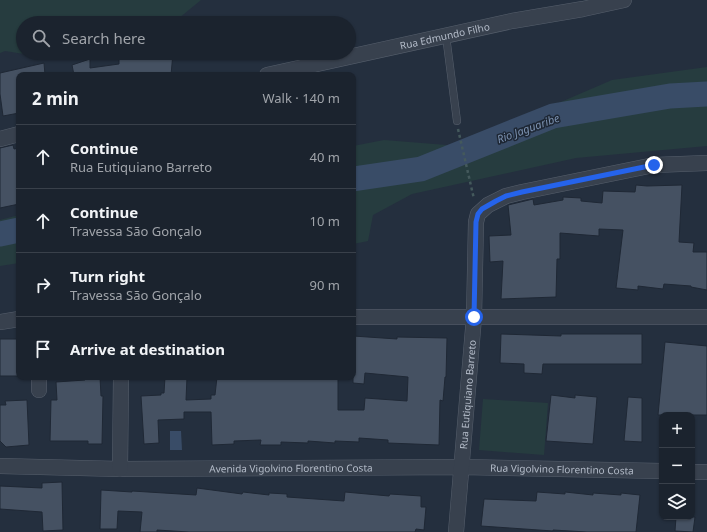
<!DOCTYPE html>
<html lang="en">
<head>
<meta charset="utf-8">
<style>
	body { margin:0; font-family:"Noto Sans",sans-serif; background:#282f3a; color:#f1f3f6 }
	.controls { position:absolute; right:12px; bottom:12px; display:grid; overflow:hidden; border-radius:8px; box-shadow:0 1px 3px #0004 }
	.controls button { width:36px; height:36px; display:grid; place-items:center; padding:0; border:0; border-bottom:1px solid #39404a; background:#1b232e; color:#f1f3f6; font:20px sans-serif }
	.stop { position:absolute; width:12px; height:12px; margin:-9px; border:3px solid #2563eb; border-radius:50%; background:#fff }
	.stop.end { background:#2563eb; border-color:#fff; box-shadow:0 1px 4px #0008 }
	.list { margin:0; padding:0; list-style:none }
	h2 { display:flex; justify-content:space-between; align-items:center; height:52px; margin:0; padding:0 16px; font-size:17px }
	h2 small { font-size:13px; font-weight:400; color:#a0a4aa }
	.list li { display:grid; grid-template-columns:26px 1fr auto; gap:12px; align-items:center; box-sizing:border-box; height:64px; padding:0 16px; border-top:1px solid #39404a }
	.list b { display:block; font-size:15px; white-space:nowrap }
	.list p { margin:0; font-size:13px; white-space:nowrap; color:#a0a4aa }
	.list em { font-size:13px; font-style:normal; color:#a0a4aa }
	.icon { flex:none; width:22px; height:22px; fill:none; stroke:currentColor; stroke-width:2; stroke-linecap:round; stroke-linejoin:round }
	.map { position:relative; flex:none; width:707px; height:532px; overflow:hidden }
	.search { position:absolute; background:#1b232e; box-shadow:0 1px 3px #0004; left:16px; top:16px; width:340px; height:44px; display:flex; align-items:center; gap:10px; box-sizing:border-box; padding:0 14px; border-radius:22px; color:#a0a4aa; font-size:15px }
	.panel { position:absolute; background:#1b232e; box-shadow:0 1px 3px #0004; left:16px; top:72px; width:340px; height:308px; border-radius:8px }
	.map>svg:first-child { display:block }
	.green { fill:#263c3f }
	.water { fill:#394c67 }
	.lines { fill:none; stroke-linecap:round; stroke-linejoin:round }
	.river { stroke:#394c67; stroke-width:25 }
	.building { fill:#455162; stroke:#1f2835 }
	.service-casing { stroke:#565f6c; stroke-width:8 }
	.minor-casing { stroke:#565f6c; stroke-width:16 }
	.path { stroke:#44595c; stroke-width:2.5; stroke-dasharray:3 3; stroke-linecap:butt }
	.service { stroke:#38414e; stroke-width:7 }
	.minor { stroke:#38414e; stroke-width:15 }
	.route { stroke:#2563eb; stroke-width:5 }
	.labels { text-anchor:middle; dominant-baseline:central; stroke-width:3; stroke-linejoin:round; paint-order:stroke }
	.street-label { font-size:10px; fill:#b4bcc9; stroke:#1d2633 }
	.water-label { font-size:11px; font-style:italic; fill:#7c92b1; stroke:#1d2633 }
</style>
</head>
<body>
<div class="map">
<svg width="707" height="532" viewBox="0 0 707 532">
	<rect width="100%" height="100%" fill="#242f3e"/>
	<!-- green -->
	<path class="green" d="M0,0h201l-28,23h-150v30h56l-23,6 -51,-8 -5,2z
		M707,67v79l-131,12 -164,36 -39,21 -5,26 -15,3v-98l31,-6 75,6 153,-66z
		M19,215v48l-19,3v-46z
		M483,399l65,4 -4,52 -65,-5z"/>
	<!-- water -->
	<path class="water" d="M170,431h11l1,19h-12z"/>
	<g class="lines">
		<!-- river -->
		<path class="river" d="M353,179l68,-10 132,-53 117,-20 37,-2
			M0,234l19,-4"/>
	</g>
	<!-- building -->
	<path class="building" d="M134,53h39l-2,22h-97l-2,-10 18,-6v9l29,-4v-6l15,-3z
		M44,63l1,12h-26v38l-16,3 -3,-22v-21z
		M13,145l1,4 5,-1v56l-19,4v-60z
		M636,185l11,1 35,-1 -3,57 15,1 -1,9h14v38l-16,-3v-1l-27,-2 -1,5 -25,-3v4l-22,-2 7,-58 -24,-1v7l-39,-3v26h-3l-1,38 -55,2 2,-38 -13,1 -1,-26 22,-1 -3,-30 25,-6 1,6 29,-5v-3l18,1v3l21,2 1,-12 32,1z
		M501,334l60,2v-2h81v30h-99l-1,10 -18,-1v-9l-24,-1z
		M353,336l44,3v-2l50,1 -1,39h-1l-2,24 -3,-1 -1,45 -51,-2v-3l-29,-2v4l-24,-1v2l-27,-2v2l-27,-1v3h-21l1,-5 -27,1v3l-22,1 -1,-33h-27v7l-26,1 1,23 -15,1 -3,-48 20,-1v-2h3l1,-16h22l-1,23 25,-1v-4h4l2,-18h121v33h26l1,-12 42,3 1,-24 -43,-4 -1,11 -11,-1z
		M0,339h19l-1,37h-18z
		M665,342l42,4v69h-49z
		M85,377h15l1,19h2l-1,48h-14v-3h-38l1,-41h6l-1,-18 29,-2z
		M551,395l24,3v-3l22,2 -4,47 -47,-3z
		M628,397l14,1v44l-18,-1z
		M27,400l2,45 -23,2 -6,-6v-36h6l-1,-4z
		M62,482l1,48 -20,1 -1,-19 -42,-3v-23l42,2v-5z
		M197,488l45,6 1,-2 26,3v-2l18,1v3l57,4 1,-9 44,4 1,-2 31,2v11h5l-2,23 -8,-1 -1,3h-226l-32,-2v2h-17l2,-20 -24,-1 -1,18h-17l1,-39 31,2v-1l64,4z
		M537,492l28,2v-2l28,3v-2l28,2v-2l19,2 -4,37h-49l-34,-2v1l-72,-5 3,-27 52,2z
		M676,517h19l-2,15 -18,-1z"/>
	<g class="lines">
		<!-- service casing -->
		<g class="service-casing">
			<path id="service" d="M446,36l11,85"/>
		</g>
		<!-- minor casing -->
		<g class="minor-casing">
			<g id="minor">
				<path id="s1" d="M267,75l245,-54 71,-12 41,-9"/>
				<path d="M0,139l19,-5"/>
				<path d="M353,317h354"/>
				<path d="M0,322l19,-3"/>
				<path d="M39,377v13"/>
				<path id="s2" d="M0,466l120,3 342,-2 200,4"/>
				<path d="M120,469l1,-92"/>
				<path d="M692,472h15"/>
				<path id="s3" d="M456,532l18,-215 2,-95 2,-8 10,-9 18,-9 16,-4 132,-27 53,-2"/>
			</g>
		</g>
		<!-- path -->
		<path class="path" d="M458,129l16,70"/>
		<!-- service -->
		<use href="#service" class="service"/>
		<!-- minor -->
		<use href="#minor" class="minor"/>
	</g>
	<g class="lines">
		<!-- route -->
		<path class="route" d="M474,317l2,-95 2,-8 4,-5 14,-8 10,-5 16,-4 132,-27"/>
	</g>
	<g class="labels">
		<!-- street labels -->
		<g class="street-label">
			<text stroke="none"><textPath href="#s1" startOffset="182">Rua Edmundo Filho</textPath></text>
			<text stroke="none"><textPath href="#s3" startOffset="138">Rua Eutiquiano Barreto</textPath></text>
			<text stroke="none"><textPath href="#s2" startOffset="291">Avenida Vigolvino Florentino Costa</textPath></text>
			<text stroke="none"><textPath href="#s2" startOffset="562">Rua Vigolvino Florentino Costa</textPath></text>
		</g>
		<!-- water labels -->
		<g class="water-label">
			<text transform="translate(528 128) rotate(-20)">Rio Jaguaribe</text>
		</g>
	</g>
</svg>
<div class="controls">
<button>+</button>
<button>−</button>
<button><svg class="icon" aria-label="layers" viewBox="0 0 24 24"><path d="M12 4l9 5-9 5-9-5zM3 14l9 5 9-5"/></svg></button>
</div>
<div class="stop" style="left:474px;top:317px"></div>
<div class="stop end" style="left:654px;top:165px"></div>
<div class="search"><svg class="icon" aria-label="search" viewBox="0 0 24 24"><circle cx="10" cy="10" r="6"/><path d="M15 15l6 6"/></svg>Search here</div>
<section class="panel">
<h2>2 min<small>Walk · 140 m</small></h2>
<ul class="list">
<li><svg class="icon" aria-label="ahead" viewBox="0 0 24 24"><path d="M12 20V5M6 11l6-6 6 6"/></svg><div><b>Continue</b><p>Rua Eutiquiano Barreto</p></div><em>40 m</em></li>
<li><svg class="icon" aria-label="ahead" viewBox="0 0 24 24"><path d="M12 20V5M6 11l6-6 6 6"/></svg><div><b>Continue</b><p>Travessa São Gonçalo</p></div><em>10 m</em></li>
<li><svg class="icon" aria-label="right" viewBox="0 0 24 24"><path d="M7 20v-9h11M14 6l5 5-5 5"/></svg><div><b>Turn right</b><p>Travessa São Gonçalo</p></div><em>90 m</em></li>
<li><svg class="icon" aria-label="arrive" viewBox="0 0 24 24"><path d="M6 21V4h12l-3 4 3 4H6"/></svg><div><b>Arrive at destination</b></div></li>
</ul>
</section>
</div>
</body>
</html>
